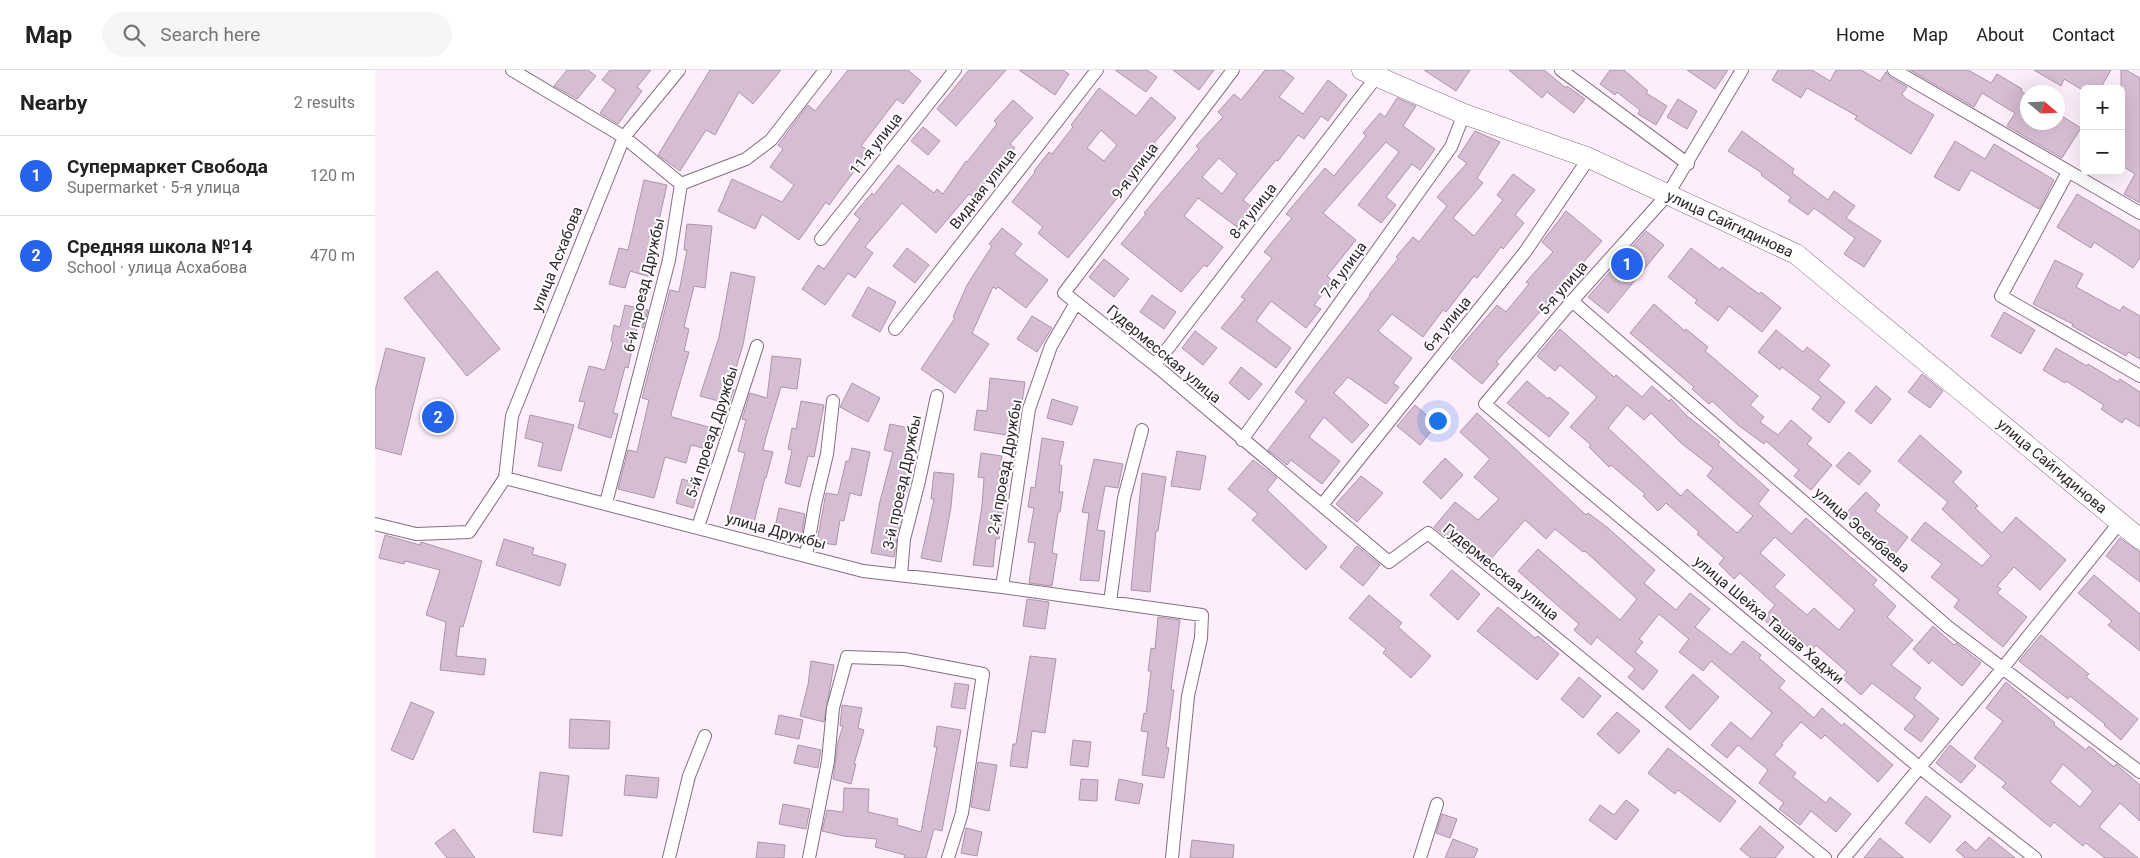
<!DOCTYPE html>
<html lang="en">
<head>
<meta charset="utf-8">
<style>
	body { margin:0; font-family:Roboto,sans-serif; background:#f6f6f6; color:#222 }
	.controls { position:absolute; right:15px; top:15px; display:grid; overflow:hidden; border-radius:8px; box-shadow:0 5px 20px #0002 }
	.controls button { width:45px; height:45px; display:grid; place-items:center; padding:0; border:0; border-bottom:1px solid #e0e0e0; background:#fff; color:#222; font:25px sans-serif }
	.compass { position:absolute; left:1645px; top:15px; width:45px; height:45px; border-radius:50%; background:#fff; box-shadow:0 5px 20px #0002; rotate:109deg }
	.you { position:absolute; left:1062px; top:350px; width:18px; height:18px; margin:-12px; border:4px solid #fff; border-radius:50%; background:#1a73e8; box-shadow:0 0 0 8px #1a73e833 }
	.badge { display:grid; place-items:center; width:32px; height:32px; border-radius:50%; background:#2563eb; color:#fff; font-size:16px; font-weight:700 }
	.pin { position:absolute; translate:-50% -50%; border:2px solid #fff; box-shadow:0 1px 5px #0006 }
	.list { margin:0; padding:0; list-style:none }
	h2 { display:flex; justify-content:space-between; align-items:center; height:65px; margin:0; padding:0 20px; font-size:21px }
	h2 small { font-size:16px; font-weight:400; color:#767676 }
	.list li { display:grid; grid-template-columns:32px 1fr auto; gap:15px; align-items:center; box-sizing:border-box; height:80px; padding:0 20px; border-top:1px solid #e0e0e0 }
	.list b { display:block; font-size:19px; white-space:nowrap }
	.list p { margin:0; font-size:16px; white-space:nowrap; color:#767676 }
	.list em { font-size:16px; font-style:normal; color:#767676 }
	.icon { flex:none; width:28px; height:28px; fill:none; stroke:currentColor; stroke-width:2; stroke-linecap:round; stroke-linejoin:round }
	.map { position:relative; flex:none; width:1765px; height:788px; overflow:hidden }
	header { display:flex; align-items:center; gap:30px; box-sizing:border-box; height:70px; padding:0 25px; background:#fff; border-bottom:1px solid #e0e0e0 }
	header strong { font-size:24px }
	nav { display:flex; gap:28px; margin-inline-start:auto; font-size:18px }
	.search { width:350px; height:45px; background:#f6f6f6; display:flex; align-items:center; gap:12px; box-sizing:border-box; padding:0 18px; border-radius:28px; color:#767676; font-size:19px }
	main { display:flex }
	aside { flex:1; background:#fff }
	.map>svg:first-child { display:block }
	.building { fill:#d5bdd3; stroke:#ac95aa; fill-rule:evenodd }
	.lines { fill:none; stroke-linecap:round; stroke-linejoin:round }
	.minor-casing { stroke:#836d82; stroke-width:14 }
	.primary-casing { stroke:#836d82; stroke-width:21 }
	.minor { stroke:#fff; stroke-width:12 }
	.primary { stroke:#fff; stroke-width:20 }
	.labels { text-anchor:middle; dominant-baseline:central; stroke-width:4; stroke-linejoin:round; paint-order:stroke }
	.street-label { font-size:15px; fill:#2e252d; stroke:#fff }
</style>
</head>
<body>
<header>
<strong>Map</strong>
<div class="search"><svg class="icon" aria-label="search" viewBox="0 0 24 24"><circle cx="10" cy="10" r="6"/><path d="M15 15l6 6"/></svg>Search here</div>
<nav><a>Home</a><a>Map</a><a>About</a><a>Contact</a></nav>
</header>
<main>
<aside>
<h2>Nearby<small>2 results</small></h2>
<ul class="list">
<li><span class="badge">1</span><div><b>Супермаркет Свобода</b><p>Supermarket · 5-я улица</p></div><em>120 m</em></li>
<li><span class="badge">2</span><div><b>Средняя школа №14</b><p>School · улица Асхабова</p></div><em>470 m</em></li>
</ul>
</aside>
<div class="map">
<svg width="1765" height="788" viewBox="0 0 1765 788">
	<rect width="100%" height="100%" fill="#feeefc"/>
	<!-- building -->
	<path class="building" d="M192,0h21l8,6 -19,23 -23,-13z
		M235,0h41l-14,17 5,4 -24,33 -18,-11 16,-23 -14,-10z
		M335,0h71l-28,34 -14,-12 -24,43 -9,-5 -26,41 -22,-16z
		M473,0h60l13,11 -18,23 -6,-5 -36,47 8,5 -40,54 -3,-3 -27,38 -37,-26 -7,15 -37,-18 6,-13h1l-1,-1 8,-18 50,23 12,-17 -24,-18 13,-18 -5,-4 30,-40 7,6z
		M594,0h37l-50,56 -19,-17z
		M644,0h44l6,4 -14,21z
		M740,0h32l10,7 -11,15z
		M798,0h41l-15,20z
		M890,0h18l11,8 -15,19 24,17 25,-34 19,15 -19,26 -7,-5 -17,23 -6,-4 -20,26 -2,-1 -33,40 9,7 -15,20 -39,-29 -14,18 39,31 -16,20 -3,-2 -23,27 -60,-48 25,-30 -2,-1 55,-64 -3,-3 27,-29 -5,-5 16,-18 7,6zM844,88l18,16 -15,20 -20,-17z
		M1049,0h46l-14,21z
		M1134,0h35l22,18 1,-2 18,13 -11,14 -27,-21 -5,6z
		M1235,0h14l24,21 -2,2 21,13 -11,19 -18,-11 2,-4 -23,-18 -2,3 -15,-11z
		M1312,0h41l-13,19z
		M1403,0h34l18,11 6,-11h25l19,11 6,-9 4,5 17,10 -5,7 3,4 29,17 -23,39 -56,-35 2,-3 -50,-28 -6,10 -29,-18z
		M1535,0h58l23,13 6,-9 25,15 -1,2 6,4v-2v29h30v-9l24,15 -19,30 -55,-32 8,-13 -33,-20 -8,14z
		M1659,0h77l-11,19h-19l-17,-10 -3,7z
		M1746,0h5l14,8v125l-16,-9 11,-20 -14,-9z
		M724,18l37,28 15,-19 25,21 -22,25 5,4 -91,111 -30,-25 5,-6 -31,-25 23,-30 -1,-1 15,-19 3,2 21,-27 -2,-2zM726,60l16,15 -13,16 -17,-13z
		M1022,28l19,8 -13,20 32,23 -15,21 -8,-6 -26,33 10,8 -15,18 -23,-18 41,-53 -13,-10 -63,71 33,27 -29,36 6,5 -19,24 7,4 -15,19 -35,-27 -15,20 35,27 -15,20 -55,-40 24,-29 -4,-2 31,-39 -8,-6 28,-34 -6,-4 39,-46 9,8 32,-40 -3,-3 17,-20 5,4z
		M1303,29l19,12 -10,18 -20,-12z
		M638,30l20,18 -23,26 5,4 -16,20 -3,-2 -22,32 -5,-4 -33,39 -34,-30 -37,44 8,6 -18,25 -7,-5 -23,32 -23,-16 16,-24 6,4 36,-50 -6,-5 18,-21 2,2 24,-30 36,28 3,-4 6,5 23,-33 1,1 30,-38 -3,-3z
		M548,57l17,14 -12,14 -17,-14z
		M1100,61l25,11 -23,36 6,5 -30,35 21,18 29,-36 -6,-5 16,-21 22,16 -20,25 9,8 -21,26 -2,-2 -24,31 -3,-2 -28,36 -3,-2 -20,27 -31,-23 -14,17 34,27 -19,25 6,4 -13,17 -38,-27 -14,16 35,32 -17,18 -28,-26 -15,20 31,24 -18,23 -31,-24 -4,5 -19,-15 38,-49 -11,-9 75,-96 -1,-1 29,-36 -2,-2 17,-20 6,5 28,-36 -10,-9 30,-34 -9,-6z
		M1367,61l52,38 -2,4 36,27 6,-9 21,15 -9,12 35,23 -17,26 -20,-13 11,-16 -41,-30 -6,7 -20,-14 3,-4 -30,-22 1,-2 -34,-22z
		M1580,71l30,18 9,-15 60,36 -15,29 -68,-39 -12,21 -25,-14z
		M269,110l23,5 -8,35 3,1 -12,56 -20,-6 -5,17 -16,-4 10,-36 9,2z
		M1702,124l63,37v27l-7,10 -39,-26 -3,6 -34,-21z
		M1191,141l36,30 -106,121 3,2 -17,20 -31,-26 46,-53 9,7 23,-28 -3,-2 27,-30 -11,-10z
		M312,154l25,2 -7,62 -11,-2 -10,41 5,2 -5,22 5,1 -18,62 1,3 44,12 -6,21 -19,-5 -5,18 -21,-6 -11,41 -36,-9 10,-39 9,2 12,-52 -7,-2 28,-108 9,2 8,-42h-3z
		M627,158l20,16 -8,10 34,26 -22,28 -28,-21 -2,2 -3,-2 -21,46 17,11 -34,49 -34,-24 34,-51 -2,-1 14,-32 25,-39 -3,-2z
		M1271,161l18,14 -56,68 -20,-16z
		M532,178l22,17 -14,18 -22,-17z
		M1316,178l29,22 2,-3 37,27 2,-2 20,16 -19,24 -33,-26 -11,15 -23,-18 2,-3 -29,-23z
		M729,189l25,20 -15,18 -25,-20z
		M1680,190l28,14 -7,13 44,24 3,-5 17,10v43l-12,-7 -2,4 -54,-30 1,-2 -40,-20z
		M62,201l63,78 -33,27 -63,-78z
		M356,202l24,5 -12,68 -13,43 4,1 -5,15 -29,-8 19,-59z
		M493,217l28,15 -16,30 -28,-16z
		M777,225l24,17 -12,17 -24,-17z
		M1279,234l31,27 1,-2 22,18 -3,4 53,45 -8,9 14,12 -4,5 18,13 13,-15 21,18 -5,6 25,21 -21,25 -17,-14 5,-6 -33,-29 -2,3 -26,-19 -26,-24 -3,3 -17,-15 2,-2 -64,-54z
		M250,235l23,5 -5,18 -6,-1 -9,41 -3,-1 -12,46 5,1 -7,24 -33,-10 7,-26 -6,-1 10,-35 16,4 8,-28 -2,-1 3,-16 6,2z
		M1629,242l31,18 -14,24 -30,-18z
		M657,246l20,12 -15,24 -20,-13z
		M1185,259l54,48 2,-2 26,22 10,-11 17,15 2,-2 16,17 33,26 -2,3 51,45 -11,14 33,30 15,-16 71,62 -4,5 23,21 -9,11 26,23 -22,25 30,23 -7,10 25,21 -18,23 -17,-13 11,-13 -43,-33 -11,12 -19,-17 5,-6 -31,-27 -4,5 -27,-24 -5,7 -17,-14 12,-14 -35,-32 -6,6 -15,-15 5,-6 -27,-24 2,-2 -33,-29 -8,8 -15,-15 2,-2 -34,-29 -2,2 -20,-20 2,-2 -21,-18 27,-30 -37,-32 -5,6 -18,-15zM1252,335l17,15 7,-7 30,30 32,25 -6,8 46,40 -16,17 -50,-44 -6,7 -73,-68zM1400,467l80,73 -16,20 -25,-22 -7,7 -33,-28 11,-12 -25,-22z
		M1401,260l27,22 4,-5 23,18 -12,15 27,22 -16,21 -17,-14 9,-12 -39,-30 -2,3 -22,-18z
		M820,261l22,17 -14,17 -21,-17z
		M11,278l39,10 -24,97 -26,-7v-57z
		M1681,278l31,18 1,-2 30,18 2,-3 20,13v35l-15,-9 -3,5 -21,-14 3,-4 -38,-24 -1,2 -22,-13z
		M397,286l29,3 -4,30 -16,-2 -15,50 -3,13 10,2 -7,26 -1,-1 -12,50 -25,-7 17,-67 -7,-2 8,-31 -4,-1 8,-26 17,5z
		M866,297l21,17 -13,16 -20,-17z
		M1547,304l21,17 -13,17 -22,-16z
		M615,308l35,4 -3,21 -4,1 -5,32 -39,-6 3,-20 10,1z
		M1152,311l21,18 1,-2 20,16 -20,24 -42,-34z
		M477,313l28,15 -12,24 -28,-15z
		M1501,316l15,13 -20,25 -16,-13z
		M677,329l26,8 -6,18 -25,-7z
		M426,331l23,4 -10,52 -6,-1 -8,31 -15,-4 7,-33 -4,-1 4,-21 4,1z
		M1040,335l22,19 -17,21 -23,-19z
		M1102,343l109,102 2,-2 20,15 47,42 -11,13 32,27 14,-17 20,16 -15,18 36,28 12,-14 18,14 -2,3 26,23 -6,7 35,30 8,-10 20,18 2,-3 49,42 -15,17 -53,-47 -4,4 -20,-17 -20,22 2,1 -9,10 22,18 -3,4 33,26 4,-6 21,17 -15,18 -25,-21 -11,14 -21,-16 5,-6 -25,-20 9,-13 -30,-25 -11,13 -16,-13 20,-23 20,17 21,-26 -61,-52 -8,10 -24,-19 10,-13 -30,-25 -20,25 4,3 -8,10 23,19 -15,19 -15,-13 7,-8 -38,-32 -6,8 -17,-15 5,-6 -61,-53 20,-22 82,71 17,-21 -52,-48 -2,1 -28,-23 -9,10 -21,-19 -36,41 -30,-22 -4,5 -21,-17 21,-25 23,18 21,-21 -25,-22 16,-18 -30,-27z
		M155,345l44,10 -13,46 -23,-5 5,-23 -18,-5z
		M515,354l28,6 -9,40h3l-5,22 -2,-1 -11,66 -23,-4 9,-52 13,-49 -9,-2z
		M1545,365l42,37 -9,10 25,24 -3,2 27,25 14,-16 50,43 -26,30 -26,-23 -17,19 4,3 -4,4 30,24 -24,30 -49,-40 5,-7 -28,-23 11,-13 -31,-24 14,-18 57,44 9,-10 -49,-47 6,-7 -50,-41z
		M667,368l22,4 -5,23 3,1 -3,26h4l-3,20h-2l-6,41 5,1 -5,32 -23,-3 6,-40 -7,-1 6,-34 -6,-1 3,-20 4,1z
		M477,378l18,4 -9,44 -11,-3 -6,28 -4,-1 -4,25 -19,-3 9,-49 12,2 8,-34h3z
		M802,381l29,5 -6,34 -29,-4z
		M1474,382l22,19 -12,14 -23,-19z
		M606,383l21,3 -4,27 10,1 -9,55 -3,-1 -3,29 -20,-2 9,-60 2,-27 -6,-1z
		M1070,388l18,17 -22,24 -18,-17z
		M719,389l29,5 -5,24 -13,-2 -8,44 8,1 -6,50 -19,-1 9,-67 -7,-1z
		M878,390l24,18 -10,12 60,57 -21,23 -54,-50 6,-6 -30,-25z
		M559,402l20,2 -3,33 -10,55 -20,-4 13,-59h-3z
		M767,403l24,4 -8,54h-2l-6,61 -19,-2z
		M986,406l22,17 -26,29 -21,-18z
		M307,409l18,5 -7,24 -17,-5z
		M1491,422l14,13 -5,6 33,26 -13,17 -34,-28 -2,2 -14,-14z
		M404,438l26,6 -4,25 -27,-6z
		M10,465l35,10 1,-3 61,19 -19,66 -3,-1 -4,30 30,3 -2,16 -44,-5 6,-48 -20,-7 14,-45 -35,-9 -1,3 -25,-6z
		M1745,468l20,14v30l-34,-26z
		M129,469l30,9 -2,6 34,10 -6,22 -64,-21z
		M982,476l23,19 -17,21 -23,-19z
		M1077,500l28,24 -22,26 -28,-25z
		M1719,505l46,39v37l-32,-26 4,-4 -34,-28z
		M994,525l33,28 -4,4 33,29 -20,22 -28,-25 3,-4 -37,-31z
		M652,529l22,3 -4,27 -22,-3z
		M1123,537l37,31 3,-2 21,18 -22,26 -60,-49z
		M783,547l22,3 -9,70h3l-8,57 3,1 -5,30 -22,-3 6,-43 -7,-1 3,-18 2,1 5,-43h-3l3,-23 4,1z
		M1558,556l21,19 2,-2 25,20 -19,23 -30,-26 -3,4 -16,-15z
		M1666,565l48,39 -3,3 52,42 -17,21 -17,-15 1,-1 -35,-28 -2,3 -49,-38z
		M655,586l26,3 -11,74 -13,-2 -5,37 -17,-2 3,-22h3z
		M436,591l23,4 -10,57 -24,-6 8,-31z
		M1318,604l26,23 -29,33 -25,-23z
		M1204,607l22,19 -18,22 -22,-19z
		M1631,612l49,41 -1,2 32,25 3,-4 25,21 2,-3 24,21v36l-20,-18 -21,24 39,31h-33l-19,-15 -3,3 -29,-24 -4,5 -48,-40 4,-4 -32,-25 29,-37 -17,-13zM1688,694l30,27 -13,16 -30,-25z
		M580,613l14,2 -4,24 -14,-2z
		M36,632l23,10 -21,48 -22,-10z
		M467,635l20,3 -4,20 6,2 -10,34h2l-5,20 -18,-5 5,-37 5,-16h-3z
		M1242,642l23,19 -21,23 -22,-20z
		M404,645l24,5 -4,19 -24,-5z
		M195,649l40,2 -1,28 -40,-1z
		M562,656l24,4 -19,101 -8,-2 -8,29h-22l1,-3 -30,-8 2,-8 -34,-3 -21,-5 5,-21 16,2 1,-24 25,1 -1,23 30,7 -1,6 24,7 16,-85h-3z
		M698,670l18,2 -3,25 -18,-2z
		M423,675l23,5 -3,18 -24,-5z
		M1575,675l26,21 -15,17 -25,-20z
		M1293,678l68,53 -16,21 -42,-32 -3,4 -27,-21z
		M603,692l19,3 -8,46 -18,-4z
		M165,702l29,4 -7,60 -29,-4z
		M251,705l33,3 -2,20 -33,-3z
		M706,709l17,1 -1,21 -18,-1z
		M744,709l24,5 -4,20 -24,-4z
		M1551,726l25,20 -21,27 -25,-20z
		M1251,730l13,10 -23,30 -27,-20 11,-15 14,10z
		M408,734l27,5 -4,20 -27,-5z
		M1067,744l15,5 -7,19 -14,-5z
		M1385,756l24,21 -9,11h-24l-11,-9z
		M591,758l16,4 -5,24 -16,-3z
		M79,759l21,29h-28l-12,-15z
		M1614,767l26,21h-50l-9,-8 9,-9 11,10z
		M1505,768l24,20h-40z
		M1078,769l25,10 -4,9h-29z
		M817,770l42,5 -1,13h-43z
		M383,772l27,3 -1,13h-28z"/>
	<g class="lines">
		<!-- minor casing -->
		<g class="minor-casing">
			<path id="minor" d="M137,0l112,67 57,47 -12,76 -63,243
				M858,0l-169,223 91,72 234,197 39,-29 397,325
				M1186,0l127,94
				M1367,0l-74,124 -96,107 -87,103 434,363 116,91
				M1519,0l246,143
				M1693,102l-67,124 139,80
				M306,114l65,-25 25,-19 54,-70
				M446,169l134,-169
				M1197,231l376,326 192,145
				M520,259l202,-259
				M780,295l222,-289
				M867,370l209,-293 13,-33
				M130,408l7,-62 112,-279 55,-67
				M947,435l203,-253 64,-94
				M0,454l41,10 53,-2 36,-54 358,93 139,16 200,28 -1,23 -13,58 -16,162
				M323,457l59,-181
				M431,486l9,-52 12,-50 6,-53
				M526,505l3,-36 15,-58 18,-85
				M627,517l27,-178 22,-63 25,-43
				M735,532l14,-104 18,-68
				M294,788l20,-82 16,-40
				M434,788l19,-97 5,-53 14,-51 57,2 79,15 -21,139 -14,45
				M1045,788l17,-54
				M1469,788l158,-189 118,-147"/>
		</g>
		<!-- primary casing -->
		<g class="primary-casing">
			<path id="primary" d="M987,0l102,44 125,44 207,96 344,285"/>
		</g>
		<!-- minor -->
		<use href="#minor" class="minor"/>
		<!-- primary -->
		<use href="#primary" class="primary"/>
	</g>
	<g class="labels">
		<!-- street labels -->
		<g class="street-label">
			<text transform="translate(501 74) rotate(-52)">11-я улица</text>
			<text transform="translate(760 101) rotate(-53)">9-я улица</text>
			<text transform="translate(608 119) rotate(-52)">Видная улица</text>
			<text transform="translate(878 141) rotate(-52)">8-я улица</text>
			<text transform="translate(1355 154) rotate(25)">улица Сайгидинова</text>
			<text transform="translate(182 189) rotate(-68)">улица Асхабова</text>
			<text transform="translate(969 200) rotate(-54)">7-я улица</text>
			<text transform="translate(269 215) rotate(-77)">6-й проезд Дружбы</text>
			<text transform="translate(1188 218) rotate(-49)">5-я улица</text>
			<text transform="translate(1072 254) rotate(-51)">6-я улица</text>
			<text transform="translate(789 284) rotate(40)">Гудермесская улица</text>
			<text transform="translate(337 362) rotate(-72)">5-й проезд Дружбы</text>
			<text transform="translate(1677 396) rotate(40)">улица Сайгидинова</text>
			<text transform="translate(630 397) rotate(-80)">2-й проезд Дружбы</text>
			<text transform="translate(527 412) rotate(-78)">3-й проезд Дружбы</text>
			<text transform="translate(1487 460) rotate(41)">улица Эсенбаева</text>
			<text transform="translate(401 461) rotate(15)">улица Дружбы</text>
			<text transform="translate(1126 502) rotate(39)">Гудермесская улица</text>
			<text transform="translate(1394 550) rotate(40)">улица Шейха Ташав Хаджи</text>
		</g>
	</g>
</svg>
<div class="controls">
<button>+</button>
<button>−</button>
</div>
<svg class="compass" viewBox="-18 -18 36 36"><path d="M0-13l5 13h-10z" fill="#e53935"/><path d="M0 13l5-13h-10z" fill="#767676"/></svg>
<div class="you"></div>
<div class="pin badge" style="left:1252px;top:194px">1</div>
<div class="pin badge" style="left:63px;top:347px">2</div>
</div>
</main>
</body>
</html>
